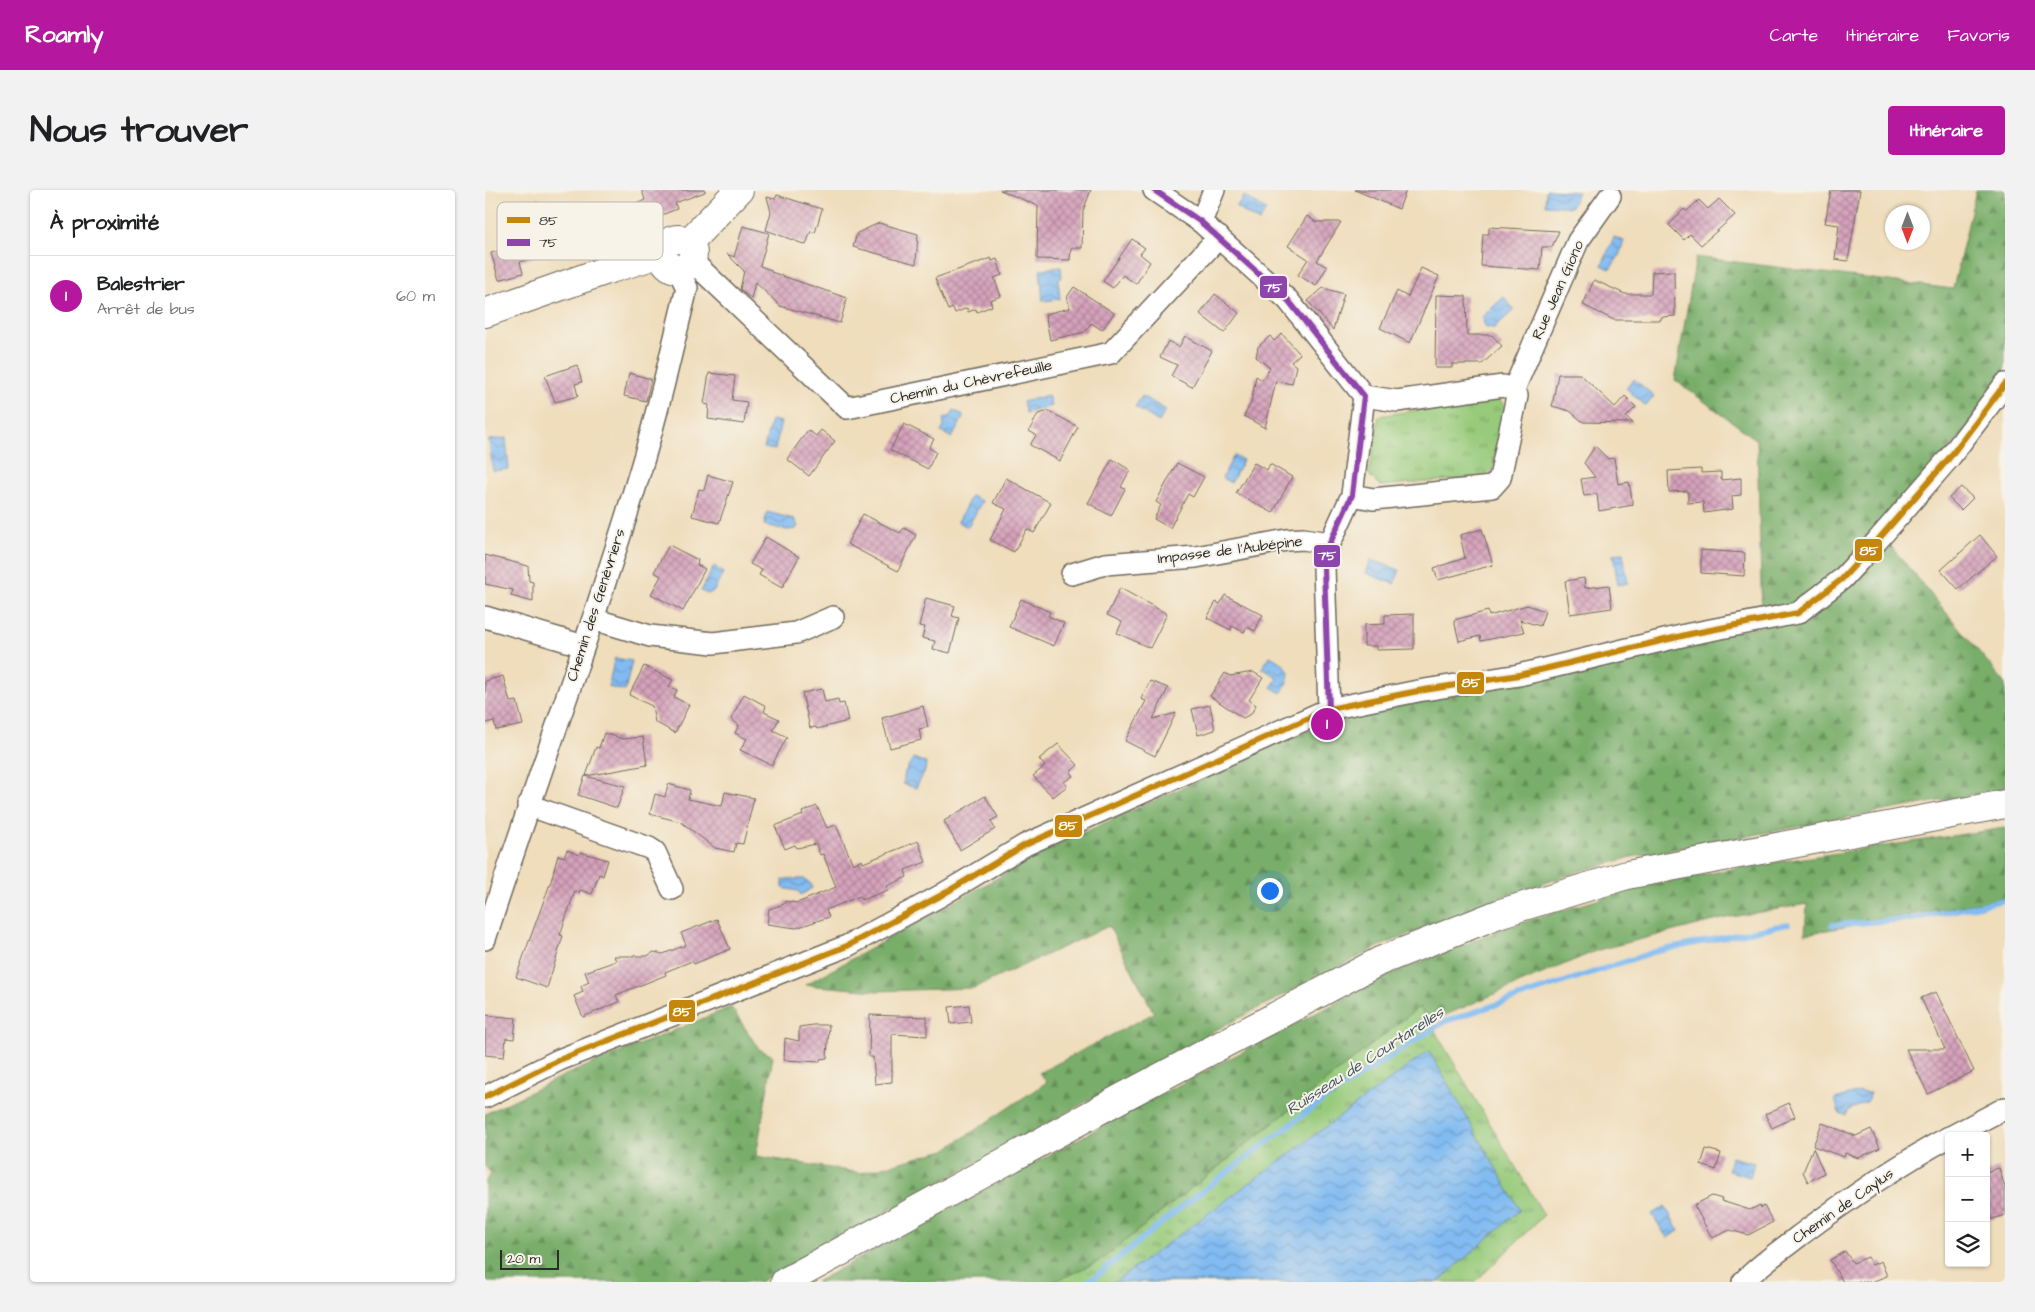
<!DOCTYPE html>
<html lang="fr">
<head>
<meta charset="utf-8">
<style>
	body { margin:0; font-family:"Architects Daughter",sans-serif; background:#f2f2f2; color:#202124 }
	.controls { position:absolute; right:15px; bottom:15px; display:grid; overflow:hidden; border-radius:5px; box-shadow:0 1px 4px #0004 }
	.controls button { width:45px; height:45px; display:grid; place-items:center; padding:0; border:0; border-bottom:1px solid #e0e0e0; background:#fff; color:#202124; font:25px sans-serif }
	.compass { position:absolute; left:1400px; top:15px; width:45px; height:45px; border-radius:50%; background:#fff; box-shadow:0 1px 4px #0004; rotate:180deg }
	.scale { position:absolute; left:15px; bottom:12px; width:59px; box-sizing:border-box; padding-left:5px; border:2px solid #2b2b2b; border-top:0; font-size:14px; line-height:18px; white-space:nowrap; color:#2b2b2b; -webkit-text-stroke:4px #f7f3e8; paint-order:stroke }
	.you { position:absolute; left:784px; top:700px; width:18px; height:18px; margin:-12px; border:4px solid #fff; border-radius:50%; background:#1a73e8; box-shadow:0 0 0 8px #1a73e833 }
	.badge { display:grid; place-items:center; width:32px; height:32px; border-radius:50%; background:#b5179e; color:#fff; font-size:16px; font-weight:700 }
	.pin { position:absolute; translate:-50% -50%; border:2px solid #fff; box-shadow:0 1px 5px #0006 }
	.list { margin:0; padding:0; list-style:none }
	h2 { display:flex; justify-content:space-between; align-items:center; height:65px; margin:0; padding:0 20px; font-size:21px }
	h2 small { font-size:16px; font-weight:400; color:#757577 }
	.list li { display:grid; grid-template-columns:32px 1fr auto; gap:15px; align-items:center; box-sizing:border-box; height:80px; padding:0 20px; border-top:1px solid #e0e0e0 }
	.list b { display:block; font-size:19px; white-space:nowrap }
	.list p { margin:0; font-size:16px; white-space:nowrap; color:#757577 }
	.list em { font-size:16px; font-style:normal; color:#757577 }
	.icon { flex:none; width:28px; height:28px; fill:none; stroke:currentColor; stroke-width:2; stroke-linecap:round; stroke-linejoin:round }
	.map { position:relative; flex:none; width:1520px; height:1092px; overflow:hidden; border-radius:5px }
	header { display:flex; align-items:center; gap:30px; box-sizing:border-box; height:70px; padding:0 25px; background:#b5179e; color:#fff }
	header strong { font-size:24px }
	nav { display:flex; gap:28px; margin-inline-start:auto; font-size:18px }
	.intro { display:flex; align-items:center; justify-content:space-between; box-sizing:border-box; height:120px; padding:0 30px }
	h1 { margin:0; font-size:35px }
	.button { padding:12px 22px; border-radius:5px; background:#b5179e; color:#fff; font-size:18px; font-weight:700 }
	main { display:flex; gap:30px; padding:0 30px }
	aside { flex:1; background:#fff; border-radius:5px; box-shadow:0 1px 4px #0004 }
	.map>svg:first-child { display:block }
	.grass { fill:url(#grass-tufts); stroke:#617a52 }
	.forest { fill:url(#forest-firs); stroke:#526c4a }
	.water { fill:url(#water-waves); stroke:#56738e }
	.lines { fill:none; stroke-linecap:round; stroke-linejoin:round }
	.stream { stroke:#81bbf2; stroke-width:5.5 }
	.building { fill:url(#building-cross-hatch) }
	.street-casing { stroke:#70695d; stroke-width:24 }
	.secondary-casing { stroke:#70695d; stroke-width:30 }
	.primary-casing { stroke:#70695d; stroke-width:30 }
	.street { stroke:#fff; stroke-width:21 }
	.secondary { stroke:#fff; stroke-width:28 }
	.primary { stroke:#fff; stroke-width:28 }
	.bus-1-casing { stroke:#f7f3e8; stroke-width:10 }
	.bus-2-casing { stroke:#f7f3e8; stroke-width:10 }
	.bus-1 { stroke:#c4870b; stroke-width:6 }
	.bus-2 { stroke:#8e44ad; stroke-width:6 }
	.labels { text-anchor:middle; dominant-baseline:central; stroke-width:4; stroke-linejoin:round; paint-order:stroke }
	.street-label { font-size:15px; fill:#2b2b2b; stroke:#f7f3e8 }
	.water-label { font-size:16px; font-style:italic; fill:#455667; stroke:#f7f3e8 }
	.key { fill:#f7f3e8; stroke:#bab7af; stroke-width:1 }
	.key-label { font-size:14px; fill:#2b2b2b }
	.line-badge { stroke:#f7f3e8; stroke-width:2 }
	.badge-label { font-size:14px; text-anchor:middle; font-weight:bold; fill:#fff }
</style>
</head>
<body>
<header>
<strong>Roamly</strong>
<nav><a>Carte</a><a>Itinéraire</a><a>Favoris</a></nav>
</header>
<div class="intro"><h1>Nous trouver</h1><a class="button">Itinéraire</a></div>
<main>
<aside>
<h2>À proximité<small></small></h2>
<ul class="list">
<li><span class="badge">1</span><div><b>Balestrier</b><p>Arrêt de bus</p></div><em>60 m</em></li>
</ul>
</aside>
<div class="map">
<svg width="1520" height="1092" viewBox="0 0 1520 1092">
	<defs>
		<pattern id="grass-tufts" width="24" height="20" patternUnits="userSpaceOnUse" patternTransform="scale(1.25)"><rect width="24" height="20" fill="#97ca7a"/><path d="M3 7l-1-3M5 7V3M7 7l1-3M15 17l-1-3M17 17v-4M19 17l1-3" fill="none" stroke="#7ba464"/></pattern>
		<pattern id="forest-firs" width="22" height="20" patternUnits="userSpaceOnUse" patternTransform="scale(1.25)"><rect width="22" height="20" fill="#79ae6a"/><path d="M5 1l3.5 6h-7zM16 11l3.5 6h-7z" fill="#638e57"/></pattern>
		<pattern id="water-waves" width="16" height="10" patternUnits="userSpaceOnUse" patternTransform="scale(1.25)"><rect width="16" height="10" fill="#81bbf2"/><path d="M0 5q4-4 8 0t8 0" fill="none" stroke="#6a98c4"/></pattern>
		<pattern id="building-cross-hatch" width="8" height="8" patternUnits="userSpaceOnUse" patternTransform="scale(1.25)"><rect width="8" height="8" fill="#d5a2bb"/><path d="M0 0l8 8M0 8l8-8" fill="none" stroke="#ad8498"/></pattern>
	</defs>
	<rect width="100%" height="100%" fill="#f7f3e8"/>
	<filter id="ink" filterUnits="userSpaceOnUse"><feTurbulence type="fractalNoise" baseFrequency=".02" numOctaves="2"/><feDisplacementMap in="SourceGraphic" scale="10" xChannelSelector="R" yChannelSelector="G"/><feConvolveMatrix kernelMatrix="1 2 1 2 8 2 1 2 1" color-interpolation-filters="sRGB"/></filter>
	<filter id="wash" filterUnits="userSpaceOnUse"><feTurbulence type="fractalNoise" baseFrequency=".0096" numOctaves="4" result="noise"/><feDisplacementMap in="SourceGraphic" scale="20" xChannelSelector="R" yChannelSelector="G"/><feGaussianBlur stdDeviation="1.12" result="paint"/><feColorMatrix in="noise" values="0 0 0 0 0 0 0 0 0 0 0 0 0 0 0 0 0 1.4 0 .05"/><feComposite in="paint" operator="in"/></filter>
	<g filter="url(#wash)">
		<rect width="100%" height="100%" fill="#efddbb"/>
		<!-- grass -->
		<path class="grass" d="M1013,208l8,10 -13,62 -9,7 -104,9 -11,-11 10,-59z
			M935,816l124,209 -69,67h-421l47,-22z"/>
		<!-- forest -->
		<path class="forest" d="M1491,0h29v194l-163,195 -80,41 -5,-180 -82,-60 21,-123 257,32z
			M1404,354l116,139v106l-373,68 -48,13 -85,28 -121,49 -151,77 -467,258h-275v-100l6,-8 -6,-8v-52l80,-39 166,-68 28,42 14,7 -17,100 105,17 84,-23 102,-68 -8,-9 115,-60 -45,-87 -135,62 -97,3 -72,-6 255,-142 281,-127 463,-99z
			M1520,638v70l-200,36 2,-30 -81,14 -128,32 -169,72 -10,-15 -318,253 -47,22h-238l321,-175 252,-132 119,-48 125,-38 104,-21z"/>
		<!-- water -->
		<path class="water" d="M1061,0h3l29,2 -7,15 -26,-2z
			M759,6l22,14 -7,12 -23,-15z
			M1129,47l10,4 -5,15 -9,13 -8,-4z
			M576,77l1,11 -4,1 2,20 -17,2 -3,-32z
			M1019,107l10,13 -21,19 -2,-2 -4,1 -4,-5 1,-4 -2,-2z
			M1149,189l20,17 -8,10 -20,-18z
			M563,205l3,11 -25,7 -3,-11z
			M657,206l24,14 -7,12 -24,-15z
			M469,220l10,6 -12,22 -11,-6 3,-5 -1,-8 8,-3z
			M286,230l10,2 -6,28 -11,-2z
			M21,248l3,31 -16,2 -4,-31z
			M749,265l9,5 -12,23 -9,-5z
			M486,306l11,5 -14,26 -10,-5z
			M282,322l27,7 4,7 -2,3 -9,1 -23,-5z
			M1138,363l5,30 -10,2 -5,-31z
			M886,370l29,10 -6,14 -28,-11z
			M229,376l9,7 -9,18 -6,3 -7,-3z
			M785,466l12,7 7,9 -2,12 -6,9 -10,-6 7,-9 -16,-10z
			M130,468l17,3 -7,30 -17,-4z
			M428,568l13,5 -1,8 -9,17 -13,-4 2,-12z
			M298,689h21l7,5 1,4 -11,7 -3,-4 -15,-3z
			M944,861l91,159 -82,72h-323z
			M1374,902l11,1 -3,9 -18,8 -3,5 -7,-2 -4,-14z
			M1246,967l23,6 -4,14 -22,-6z
			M1180,1016l14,25 -12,7 -15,-24z"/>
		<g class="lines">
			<!-- stream -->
			<path class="stream" d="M1347,735l80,-6 93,-19
				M601,1092l9,-5 85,-69 139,-105 125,-81 210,-70 134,-28"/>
		</g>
		<g id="blocks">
			<!-- building -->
			<path class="building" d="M157,0h63v2l-30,11 2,6 -36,14 -7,-18 11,-5z
				M515,0h91l-8,21 -1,37h-11l-1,12 -33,-1 1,-53z
				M870,0h51l-7,19z
				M1346,0h29l-12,71 -13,-2 4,-34 -14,-2z
				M292,5l45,14 -7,24 -4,-2 -5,14 -40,-15 5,-18 -4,-15 8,2z
				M1234,9l16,16 -34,30 -11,-11 -6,6 -15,-15 15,-16 3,2 12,-11 9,9z
				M52,12l7,19 27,-10 11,28 -62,23 3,11 -24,7 -8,-27 25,-7 -6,-16 6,-3 -5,-15z
				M822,26l9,6h25l-24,39 10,6 -11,19 -18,-11 10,-16 -20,-13z
				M394,33l39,11 -2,30 -63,-17 4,-14z
				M258,36l26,7 -9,33 11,4v2l76,26 -7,25 -60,-17 -25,-24 -4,17 -11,-10 4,-18 -17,-17 7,3z
				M1004,37l70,4 -7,16h-10l-2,23 -59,-4 2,-32h6z
				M647,49l13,9 -5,6 10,8 -14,22 -13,-9 -10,13 -10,-7z
				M506,68l1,3 5,-2 5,16 -8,3 7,18 -11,4 2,6 -15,6 -1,-3 -8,3 -1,-4 -12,5 -2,-5 -5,2 -13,-32z
				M936,78l18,8 -29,67 -30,-15 17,-37 11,6z
				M1189,81l1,45 -14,1v3h-47l-31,-15 11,-25 31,14h26l1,-22z
				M589,97l40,26 -12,17 -11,-7 -6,9 -35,8 -5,-26 25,-6 -3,-11z
				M838,98l21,6 -11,36 -25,-29z
				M730,104l24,19 -15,20 -24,-19z
				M951,105l30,1 1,39h25l10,11 -20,18h-30v4h-17z
				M797,144l18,20 -9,8 5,4 -4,18 -16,-3 -11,47 -21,-12 7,-13 5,-27 6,4 8,-12 -14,-11 2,-10 12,-11 4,5z
				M700,146l27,15 -20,36 -21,-11 6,-11 -17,-8 8,-16 11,6z
				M92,175l5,17 -7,2 3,12 -23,6 -10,-26z
				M144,183l22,6 -5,22 -22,-5z
				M224,183l26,3 -3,24 15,2 -3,22 -36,-5 1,-14 -5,-1z
				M1073,184h22l35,33 10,-11 11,11 -10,10 7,6 -50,-1 -13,-11 -18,-5z
				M564,221l29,16 -18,34 -30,-16 6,-10 -7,-4 9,-17z
				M419,234l30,15 -5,9 7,4 -8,17 -38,-19z
				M323,240l8,6 5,-6 14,11 -26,35 -22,-17z
				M1110,256l13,13 6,-1 4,26 11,-2 4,23 -34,6 -2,-17 -13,2 -3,-17 14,-2 -11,-14z
				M627,269l18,11 -9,17 4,2 -14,27 -23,-13z
				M692,273l27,14 -11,20 -5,-3 -18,34 -16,-9 7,-14 -5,-3z
				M769,273l13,7 3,-6 22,13 -19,36 -37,-20z
				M1216,279v4l20,-1v8l20,-2v17l-9,1 1,13 -29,4 -1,-11 -15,1v-12l-19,1 -1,-21z
				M223,285l25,7 -14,41 -27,-7 7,-27 5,1z
				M521,288l45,25 -17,30 -7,-4 -13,23 -24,-12 16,-31 -13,-6z
				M1476,297l12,11 -12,12 -12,-12z
				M378,324l37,19 4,-5 12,7 -18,36 -51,-27z
				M997,339l11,36 -55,15 -4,-12 31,-10 -5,-23z
				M1495,345l17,21 -39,33 -17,-19z
				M281,347l33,20 -17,31 -23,-13 3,-5 -12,-6z
				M184,355l29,15 -1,5 8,4 -22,42 -32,-17 10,-18 -7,-4z
				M1216,360l44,3 -1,23 -43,-3z
				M0,365l43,11 1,15 4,1v20l-22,-6 2,-6 -28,-6z
				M1099,388l1,10 24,-3 3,23 -42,6 -5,-33z
				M635,398l47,26 -17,34 -33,-15 5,-11 -15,-7z
				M740,405l38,20 -8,16 -8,-4 -3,5 -12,-6 -1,4 -24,-12 9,-16 4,2z
				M441,408l29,8 -3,10 7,2 -9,35 -17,-4 2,-8 -13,-3 3,-11 -6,-1z
				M536,409l29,13 -2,4 16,7 -10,23 -45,-19z
				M1042,415l18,6 -5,15 -20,-6 4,12 -43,9 -1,-5 -21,5 -5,-21 34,-9 1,5z
				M929,424v35l-38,1v-4h-12v-21l21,-1v-9z
				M159,476l29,14 -4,6 8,4 -3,7 15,8 -14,28 -20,-11 -3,-16 -23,-11z
				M768,482l10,6 -14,22 7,5 -5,9 -8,4 -33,-22 15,-23 5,3z
				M18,486l7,26 7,-1 6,24 -27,5 -2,-9 -9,2v-42z
				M665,491l18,7 -15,31 23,-6 -21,43 -30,-15 21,-40 -5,-2z
				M337,499l3,13 13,-3 1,5 5,-1 4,18 -31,8 -1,-2 -6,1 -8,-35z
				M259,504l22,12 -2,6 15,7 -6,11 14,7 -15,28 -32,-15 7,-11 -12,-6 4,-8 -8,-6z
				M725,515l5,25 -17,5 -6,-26z
				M438,516l5,21 -9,2 2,11 -31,8 -8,-30z
				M119,543l19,6 20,-2 4,28 -61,11 10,-29 3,1z
				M573,554l20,21 -8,7 3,4 -9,6 3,4 -14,11 -20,-21 12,-10 -6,-7z
				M100,586l40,10 -8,22 -39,-13z
				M183,594l22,6 -2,9 34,7 3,-14 29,6 -11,46 -7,-1 -2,9 -19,-4 -34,-26 -31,-8 5,-20 10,3z
				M500,606l13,21 -7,4 4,8 -35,21 -16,-29z
				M332,616l10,22 9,-3 17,39 9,-4 1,3 55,-22 8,21 -21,8 2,7 -20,9 1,4 -26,10 -2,-4 -34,14 3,7 -33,11 -29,-4 2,-15 15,-5 1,-3 12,2 39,-16 -13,-33 -3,1 -4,-11 -19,4 -2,-3 -10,4 -10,-23 28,-11 -1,-3z
				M82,660l12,5 1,-3 28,8 -5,16 -4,-2 -7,20 -12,-4 -1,3 -4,-2 -15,44 3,1 -16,52 -31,-11 35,-96 7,-26 6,2z
				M232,729l13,30 -36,15 -2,-3 -27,11 1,3 -50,20 3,7 -36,15 -9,-21 9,-4 -2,-6 8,-4 -4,-10 31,-11 -2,-5h33l7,-4 9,2 23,-9 -5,-12z
				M1451,802l38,79 -46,23 -22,-45h39l-24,-51z
				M484,815l2,17 -20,2 -2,-17z
				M0,825l31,3 -2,21 -8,-1 -2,19 -19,-2z
				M385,825l57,2v19l-35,-2v48l-17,2 -2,-27h-4z
				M328,835h16l-2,33 -7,1v3l-36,-2 1,-22 14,3v-14z
				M1304,913l6,14 -23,11 -7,-14z
				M1337,933l34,13 15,-7 9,19 -22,10 -13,-5 -1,4 -31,-11z
				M1328,958l11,25 -16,9 -5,-10z
				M1221,959l15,4 -5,17 -15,-5z
				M1514,978l6,19v28l-19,6v-49z
				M1227,1006l10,3 -1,2 29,9 10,-5 1,3 3,-2 9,16 -25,13 -18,-5 -18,8 -18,-33z
				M1360,1061l8,12 15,-6 4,8 9,-4 6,15 -16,6h-28l-13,-22z"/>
		</g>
	</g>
	<g filter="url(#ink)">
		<use href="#blocks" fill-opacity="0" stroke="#70695d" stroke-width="1"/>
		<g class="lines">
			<!-- street casing -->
			<g class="street-casing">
				<path id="street" d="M669,0l47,32 87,78 76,96 -12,99 -22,48 -6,25 5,141
					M716,32l13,-32
					M206,70l156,148 264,-55 108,-116
					M1029,199l64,-148 32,-45
					M879,206l33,5 106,-15 11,3
					M867,305l21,4 119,-12 8,-9 17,-82 -3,-7
					M587,384l33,-10 91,-7 91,-17 16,-1 27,4
					M0,427l99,29
					M108,429l57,17 63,7 83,-10 37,-16
					M43,615l121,43 6,4 17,37
					M0,749c51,-158 109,-313 156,-471 18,-59 31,-120 46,-180l-9,-19
					M0,907l74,-37 288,-114 93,-50 85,-51 304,-136 89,-18 101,-16 171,-41 108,-21 44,-34 35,-38 73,-84 55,-73
					M1467,946l53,-28
					M1258,1092c17,-18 37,-31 56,-46 48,-36 97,-70 150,-99"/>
			</g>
			<!-- secondary casing -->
			<g class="secondary-casing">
				<path id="secondary" d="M178 64a15 15 0 1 1 30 0a15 15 0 1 1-30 0Z
					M203,53l51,-53
					M0,123l122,-43 55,-17"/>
			</g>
			<!-- primary casing -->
			<g class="primary-casing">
				<path id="primary" d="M300,1092l340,-186 255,-135 121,-48 126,-38 378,-71"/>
			</g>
			<!-- street -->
			<use href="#street" class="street"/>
			<!-- secondary -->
			<use href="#secondary" class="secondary"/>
			<!-- primary -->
			<use href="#primary" class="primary"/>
			<!-- bus-1 casing -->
			<g class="bus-1-casing">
				<path id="bus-1" d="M0,907l74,-37 288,-114 93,-50 85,-51 304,-136 89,-18 101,-16 171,-41 108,-21 44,-34 35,-38 73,-84 55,-73"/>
			</g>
			<!-- bus-2 casing -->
			<g class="bus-2-casing">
				<path id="bus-2" d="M669,0l47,32 87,78 76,96 -12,99 -22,48 -6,25 5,141"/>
			</g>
			<!-- bus-1 -->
			<use href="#bus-1" class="bus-1"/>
			<!-- bus-2 -->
			<use href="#bus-2" class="bus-2"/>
		</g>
	</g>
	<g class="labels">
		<!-- street labels -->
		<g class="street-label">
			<text transform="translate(1073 100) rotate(-66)">Rue Jean Giono</text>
			<text transform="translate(486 192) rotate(-12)">Chemin du Chèvrefeuille</text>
			<text transform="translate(745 360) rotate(-7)">Impasse de l'Aubépine</text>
			<text transform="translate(111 415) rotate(-72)">Chemin des Genèvriers</text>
			<text transform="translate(1358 1016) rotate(-35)">Chemin de Caylus</text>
		</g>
		<!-- water labels -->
		<g class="water-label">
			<text transform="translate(880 871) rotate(-33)">Ruisseau de Courtarelles</text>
		</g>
	</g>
	<!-- legend -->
	<rect x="12" y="12" width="166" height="58" rx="8" class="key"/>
	<rect x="22" y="27" width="23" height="6" fill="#c4870b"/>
	<rect x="22" y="49" width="23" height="7" fill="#8e44ad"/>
	<g class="key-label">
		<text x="54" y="35">85</text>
		<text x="54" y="57">75</text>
	</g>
	<g class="line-badge">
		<rect x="774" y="85" width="29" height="24" rx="5" fill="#8e44ad"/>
		<rect x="1369" y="348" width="29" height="24" rx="5" fill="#c4870b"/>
		<rect x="828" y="354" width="28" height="24" rx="5" fill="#8e44ad"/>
		<rect x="971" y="481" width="29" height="24" rx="5" fill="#c4870b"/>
		<rect x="569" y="624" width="29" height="24" rx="5" fill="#c4870b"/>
		<rect x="183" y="809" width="28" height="24" rx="5" fill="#c4870b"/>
	</g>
	<g class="badge-label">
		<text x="788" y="102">75</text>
		<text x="1384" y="365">85</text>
		<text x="842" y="370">75</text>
		<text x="986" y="497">85</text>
		<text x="583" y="640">85</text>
		<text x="197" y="826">85</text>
	</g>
</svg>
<div class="controls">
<button>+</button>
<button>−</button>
<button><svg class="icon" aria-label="layers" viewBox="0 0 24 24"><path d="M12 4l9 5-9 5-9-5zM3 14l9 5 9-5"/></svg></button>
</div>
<svg class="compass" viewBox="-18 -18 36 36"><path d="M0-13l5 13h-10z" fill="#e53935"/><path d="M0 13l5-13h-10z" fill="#757577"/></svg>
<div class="scale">20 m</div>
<div class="you"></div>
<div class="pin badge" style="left:842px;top:534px">1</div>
</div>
</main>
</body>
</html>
